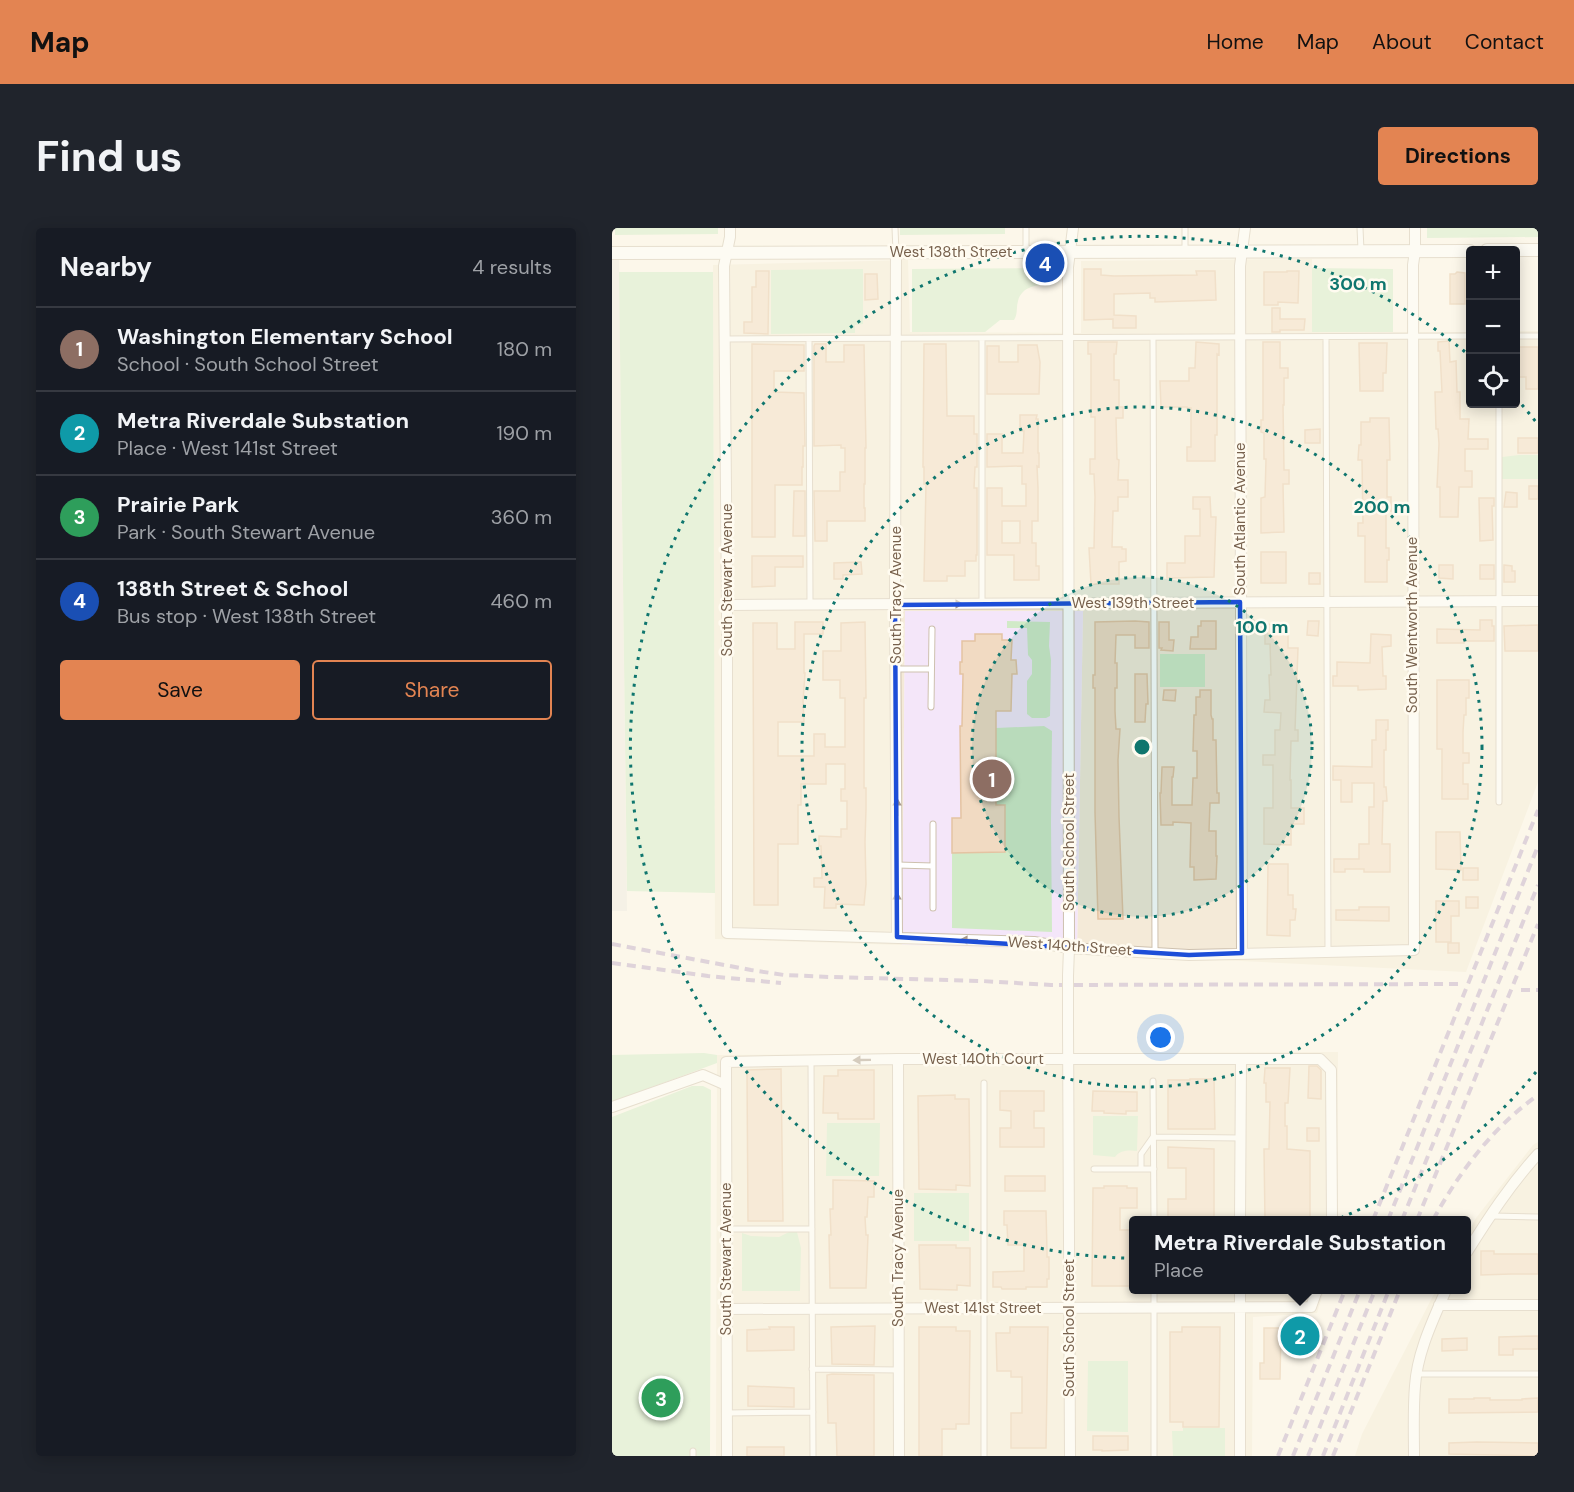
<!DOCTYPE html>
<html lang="en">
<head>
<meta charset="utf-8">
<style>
	body { margin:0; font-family:"DM Sans",sans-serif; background:#20242c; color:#f1f3f6 }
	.controls { position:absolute; right:18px; top:18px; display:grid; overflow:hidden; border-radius:6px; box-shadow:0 3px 15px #0003 }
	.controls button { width:54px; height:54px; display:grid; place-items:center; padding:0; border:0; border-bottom:2px solid #363941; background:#171b24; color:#f1f3f6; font:30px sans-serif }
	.you { position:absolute; left:549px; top:810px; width:21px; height:21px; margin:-15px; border:4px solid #fff; border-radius:50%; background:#1a73e8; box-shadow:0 0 0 9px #1a73e833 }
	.badge { display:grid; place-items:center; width:39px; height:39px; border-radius:50%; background:#e38452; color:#fff; font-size:20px; font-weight:700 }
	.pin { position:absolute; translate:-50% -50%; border:3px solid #fff; box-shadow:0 2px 6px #0006 }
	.popup { position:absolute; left:517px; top:988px; width:342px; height:78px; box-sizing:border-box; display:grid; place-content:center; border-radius:6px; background:#171b24; filter:drop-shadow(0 2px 4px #0005); font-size:20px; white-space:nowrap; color:#9ea1a6 }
	.popup b { font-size:22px; color:#f1f3f6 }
	.popup::after { content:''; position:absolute; left:50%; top:100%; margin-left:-12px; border:12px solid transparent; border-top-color:#171b24 }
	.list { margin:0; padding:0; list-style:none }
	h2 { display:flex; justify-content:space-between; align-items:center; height:78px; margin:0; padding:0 24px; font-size:26px }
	h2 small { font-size:20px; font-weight:400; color:#9ea1a6 }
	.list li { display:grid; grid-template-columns:39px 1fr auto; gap:18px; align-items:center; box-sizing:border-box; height:84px; padding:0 24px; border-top:2px solid #363941 }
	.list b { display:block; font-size:22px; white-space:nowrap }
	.list p { margin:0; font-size:20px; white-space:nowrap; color:#9ea1a6 }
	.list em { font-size:20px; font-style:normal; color:#9ea1a6 }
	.actions { display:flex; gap:12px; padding:18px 24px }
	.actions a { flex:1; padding:14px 0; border:2px solid #e38452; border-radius:6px; text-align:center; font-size:21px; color:#e38452 }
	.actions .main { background:#e38452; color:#111 }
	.icon { flex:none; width:33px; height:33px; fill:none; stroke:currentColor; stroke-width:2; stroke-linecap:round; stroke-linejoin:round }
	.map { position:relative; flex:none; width:926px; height:1228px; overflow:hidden; border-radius:6px }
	header { display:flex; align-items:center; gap:36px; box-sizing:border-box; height:84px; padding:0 30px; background:#e38452; color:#111 }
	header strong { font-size:28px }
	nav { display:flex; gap:33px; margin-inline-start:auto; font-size:21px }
	.intro { display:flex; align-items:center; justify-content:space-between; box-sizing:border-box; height:144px; padding:0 36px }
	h1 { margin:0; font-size:42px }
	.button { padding:15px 27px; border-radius:6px; background:#e38452; color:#111; font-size:21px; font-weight:700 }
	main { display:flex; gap:36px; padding:0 36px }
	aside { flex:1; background:#171b24; border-radius:6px; box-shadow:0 3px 15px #0003 }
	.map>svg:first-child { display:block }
	.residential { fill:#f4ead8 }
	.industrial { fill:#ede9e2 }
	.education { fill:#f4e6f9 }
	.green { fill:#d1eac7 }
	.building { fill:#f1dac2; stroke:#e4c3a2; stroke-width:1.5; fill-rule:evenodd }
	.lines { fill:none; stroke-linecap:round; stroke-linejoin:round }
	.service-casing { stroke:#cec1af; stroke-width:7 }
	.minor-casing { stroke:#cec1af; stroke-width:12 }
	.tertiary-casing { stroke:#cec1af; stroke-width:14 }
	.service { stroke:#fff; stroke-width:5 }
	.minor { stroke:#fff; stroke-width:10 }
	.tertiary { stroke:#fff; stroke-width:12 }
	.rail { stroke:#bca7c7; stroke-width:4; stroke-dasharray:9 6; stroke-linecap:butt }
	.minor-bridge-casing { stroke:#cec1af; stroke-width:12; stroke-linecap:butt }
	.minor-bridge { stroke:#fff; stroke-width:10 }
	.oneway { fill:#a7988b }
	.marked { fill:none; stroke:#1d4ed8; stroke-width:4.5; stroke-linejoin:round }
	.ring { fill:none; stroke:#0f766e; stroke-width:3; stroke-dasharray:3 6 }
	.labels { text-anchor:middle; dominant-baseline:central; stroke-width:5; stroke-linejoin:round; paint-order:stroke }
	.street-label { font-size:15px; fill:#77614d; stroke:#fffbf0 }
	.centre { fill:#0f766e; stroke:#fffbf0; stroke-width:3 }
	.ring-label { font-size:18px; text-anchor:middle; font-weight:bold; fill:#0f766e; stroke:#fffbf0; stroke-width:5; stroke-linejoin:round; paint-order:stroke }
</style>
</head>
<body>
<header>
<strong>Map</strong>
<nav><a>Home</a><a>Map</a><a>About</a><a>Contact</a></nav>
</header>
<div class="intro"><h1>Find us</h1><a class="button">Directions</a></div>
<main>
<aside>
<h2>Nearby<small>4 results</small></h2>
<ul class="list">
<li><span class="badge" style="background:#8d6e63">1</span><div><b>Washington Elementary School</b><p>School · South School Street</p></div><em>180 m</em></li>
<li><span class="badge" style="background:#0f9aa8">2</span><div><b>Metra Riverdale Substation</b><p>Place · West 141st Street</p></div><em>190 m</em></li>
<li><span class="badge" style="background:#2e9e5b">3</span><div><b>Prairie Park</b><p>Park · South Stewart Avenue</p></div><em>360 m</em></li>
<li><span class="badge" style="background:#1a4fb4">4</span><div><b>138th Street &amp; School</b><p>Bus stop · West 138th Street</p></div><em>460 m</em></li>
</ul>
<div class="actions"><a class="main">Save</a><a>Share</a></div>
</aside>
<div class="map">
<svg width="926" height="1228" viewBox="0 0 926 1228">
	<rect width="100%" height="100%" fill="#fcf7ea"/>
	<!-- residential -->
	<path class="residential" d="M700,31v73h158v72h45l1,-73h22v451l-72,190 -389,-19 6,-342h-178l-3,334 -187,-6 -2,-674 195,-5 2,72 171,1v-72z
		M726,824l-1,168h-203v70h190l-7,23 -64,4 -1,139h-536l1,-401z
		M926,914v314h-183l7,-22 74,-144h31v-55l9,-17 57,-73z"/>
	<!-- industrial -->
	<path class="industrial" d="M0,31h7l8,652h-15z"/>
	<!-- education -->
	<path class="education" d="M293,383h178l-6,342 -23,-3 -152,-5z"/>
	<!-- green -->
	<path class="green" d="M3,0h103v6l-103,1z
		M288,0h105v6l-105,1z
		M815,0h111v9l-111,1z
		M437,40l1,16c-13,1 -28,2 -32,17 -2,7 0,13 -4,19h-14l-15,12h-73v-63z
		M700,40l81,1v63h-81z
		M251,41v55l-8,1v8l-84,1v-64z
		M7,44h94l2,621 -88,-2z
		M907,227h19v24h-36v-22z
		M395,393l43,1 -1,24 2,14 -1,56 -4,2h-14l-5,-4v-33l5,-7v-14l-4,-5 -1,-27h-20z
		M548,426h45v33h-45z
		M432,498l8,5 -1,91 1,110 -100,-4v-75l53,-2v-46h-9v-77z
		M92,825l13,2v8l-105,39v-47z
		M80,858h11l8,4 -1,366h-98v-339z
		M481,888h45l-1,35c-8,-1 -17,-1 -22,6l-22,-2z
		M215,895h53l-1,53h-53z
		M302,965h55v48h-55z
		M177,1004h8l4,16 -1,43h-58v-58l9,3 28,1z
		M476,1133h40v71l-41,-1z
		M571,1200h42v28h-52l-1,-25h11z"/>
	<!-- building -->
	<path class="building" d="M472,41h17v6l13,1 83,-1 -1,-4h19l1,29 -61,2v-4h-5v-5l-36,1v21l22,1v12h-23v-9l-29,1z
		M144,43h13l-1,63 -24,-1v-11h8v-35h4z
		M675,43h12l-1,32 -20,-1v3h-14v-33h23z
		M845,44l8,1v31h-15v-30h5z
		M253,46h12l1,25 -13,1z
		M660,80h8v11h25l-1,11h-24v2h-8z
		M837,113l1,21 6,-1 1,31h3v27h9l-1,20h20v10h-23v22h7v16h-13l-1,30h-18v-30h-3l2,-43 -1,-15h-2l-1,-37h7l-2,-41h-2v-9z
		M476,114h29l-1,12h-2v26h5v27h4v11h-7l1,41 2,1 -1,20h10v17h-10v14h-5l-1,36h10v2h4v12l-7,1v22h-28l-2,-36h5l1,-51 -1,-23h-4v-15h5v-42h-4v-63h-3z
		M584,114l23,2v11l-2,-1v81h-2v26h-28v-14h4v-39h-4v-1h-26l-1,-26h29v-13h6z
		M651,114h17v26h8v10h-4v27h-1l1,65h5v14h-6l1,48 -23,1v-35l4,-1 1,-38h-2v-26l-3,-1v-12h2z
		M747,115h28l-1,30h-3v18h-23z
		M140,116l52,1v26h-30v21l30,1 1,53h-2v21h-1v18h-27v52h-23z
		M203,116h11v18h18v-17h20l2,103h-1v36h-1v24h1v13h-38v20h-12l-1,-50h26v-19h5v-24h-4v-3l-27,1v-100z
		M312,116h22l1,72h27v18h3v33h-2l-1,21h3v67h-1v6h-11v15h-18v5h-23l2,-97h-2v-17h-1z
		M406,117h19l3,17 -1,32h-52v-48h12v16h19z
		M903,119h23v42h-12v-12h-11z
		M408,187h17l-1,4h2v34h1v14l-2,-1 1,22v33h-6v22h4v23h3v14h-25v-25h-27v-67h15v18h24v-22h-4v-18l-35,1v-33h15v19h21l1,-22h-4zM390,293h18v22h-18z
		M758,190h19l1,42h-3v37h4v14h-5v37h3v12h-2v22h-22v-46h-7v-13h5l-1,-63h-4l1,-15h2v-23h9z
		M708,201v14h-15v-13z
		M906,210h20v15h-20z
		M917,258h9v13h-9z
		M182,263h11v45h-12z
		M894,264l11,1v14h-13z
		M581,269h17l1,20h5l-2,60 -47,1v-15h18v-27h15v-27h-7z
		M867,270h15v8h-2l1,34 -13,1z
		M649,324h25v31h-25z
		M140,328h51v11h-28v19l-23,1z
		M249,334l1,12 -19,1v4h-9v-16z
		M827,337h14v14l-14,-1z
		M868,337h14v14h-14z
		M892,337l8,1v5h3v11h-11z
		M697,345h11v11h-11z
		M868,392h12v6h2v15h-30v2h-27v-14l43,1z
		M523,393l14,1v26h-14v-13h-19l-1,28h2v25h-2v23l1,18h4l-2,31 1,57 4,102h-25l-3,-107v-124h-2v-13h2v-53z
		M589,393h15v28h-26l1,-12h7v-11h3z
		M696,393h11l-1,15 -11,-1z
		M183,394h28v12h-19v39h1l-2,28 1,21h-26v34h36v-22h11v13h20v-49h-5v-18h-17v-29h18v-28l24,-1 1,76h-2v90h2v21l-1,33 1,42 -2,21 -28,-1v4h-12l1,-21h-11v-9h8l-1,-32h-2v-10l22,1v-8h6v-28h-6v-12h4v-25h-19v20h-25v21h-3v39h-20v61h-24l-1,-282h24v26h18z
		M547,394h10v18h5l-1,11 -12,-1 1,-2h-3z
		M653,396l18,1v4h5v19h10l-3,82h3v11h-7l-1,39h1v28h13v16h-13v21l-27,-1v-36h9v-43h-10v-10h12v-25h5l1,-17 -17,-1 1,-12h5l-1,-25h2l-1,-31h-5z
		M926,397v26h-33l-1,-25z
		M363,406h27v6h10l-1,20h5l1,14h-5l-1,37h-15v94h9v47l-53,1v-35h9l-1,-92h2l1,-52h-3v-12h2v-21h13z
		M759,406l20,1v11l-9,1 1,29h3v13l-28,1v-4h-25v-10h4v-14l33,1z
		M523,446h12l1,30h-2l-1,18h-10z
		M825,452h32v18h-3v17h-2l-1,17v21h6v10h-6v21h5v15h-26v-50h-5z
		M552,462h12l-1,11 -12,-1z
		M588,462h11v25l1,4h1v21h3l1,53h2v10h-9l-1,28h7v25h1l-1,23 -22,1v-13h-4l1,-44 -18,-1v3h-12l-1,-32h1l1,-26h12l-1,10h-1v28h20l1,-27h4v-27h-4l1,-36h2v-18h4z
		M764,492h12v10h-2v20h-2v37h2l1,14h-4l-1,43h8v28h-26v-3h-19v3h-11v-13h25v-15h10v-37h5v-24h-22v19h-11v-22h-8v-14l39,1v-27h4z
		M824,604h24l1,38 -25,-1z
		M656,636h20v31h5v14h3l-1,11h-5v16l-23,-1z
		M851,640h15v12h-15z
		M854,669h12v11h-12z
		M824,673h23v15h-8v26h-15z
		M747,679h30v14l-53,-1v-10h23z
		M836,715h11v10h-11z
		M697,838h8l4,4v29l-13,-1z
		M653,840h25l-2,35h-3v23h2v23l23,2v70h-45l-1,-72h5l1,-47h-4v-19h-2z
		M169,841l2,152h-35l-1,-151z
		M226,842h36v49h-36v-6h-15l1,-37h14z
		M578,851h24l1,50h-47v-49h22z
		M388,863h44v20h-10v17h10v19h-44v-19h11v-17l-11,-1z
		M481,863l44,1v19h-11v3l-22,-1v-2h-12z
		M343,867v4h14l1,87 -14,-1v5l-37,-1 -1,-93z
		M695,900h12v13h-12z
		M556,919l46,2v69l-46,1v-20h18v-31h-18z
		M393,948h40v15h-40z
		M221,952l41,1v16h-6l-1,20h-2l1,18h2l-2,53h-36l-1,-53h2l-1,-26h3z
		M492,958h23v2h10v20h-17v22h14v56h-42l1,-98h11z
		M392,983h42l1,40v6h2v22h-2v8h-21v2h-24l-1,-2h-8v-15l31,-1v-26h-16l-1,-20h-3z
		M307,1017h37v3h14v38l-13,-1v5l-37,-1z
		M869,1023h13v3h44v20h-27l-30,1z
		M263,1098l-1,39 -42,-1 -1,-37z
		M157,1099h25v23l-47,1v-21l23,-1z
		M307,1099h37v4h14l-1,93h-13v5h-14v27h-23z
		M398,1099h38l-2,121h-35v-35h11v-36h-11v-6h-14l-1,-38h14z
		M570,1099h38l-1,100h-36v-5h-13v-90h12z
		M652,1100h17l-1,51h-20v-16h4z
		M926,1108v13h-25v6h-14v-18z
		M855,1110v12l-25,1v-12z
		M220,1146l42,1v81h-37l-1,-33h-8l-1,-48z
		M136,1158l46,2v19l-46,-1z
		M862,1170h16v2h32v-1l16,-1v14l-89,1v-14h25z
		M481,1208h35v14l-26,1v-1h-9z
		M865,1214l61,1v13l-89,-2v-11z
		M135,1219h37v9h-37z"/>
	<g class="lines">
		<!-- service casing -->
		<g class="service-casing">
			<path id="service" d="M283,0l1,24
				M748,0l1,22
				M573,22v-22
				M414,24v-24
				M903,108h23
				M714,109l2,615
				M370,110v266
				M541,110l2,615
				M113,111l745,-3
				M197,111l1,265
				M887,176v398
				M284,441h35
				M319,479l1,-78
				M285,637l36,1
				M321,680v-84
				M199,833l2,395
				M541,853l1,139
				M482,941h60
				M529,941v-15l12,-17 87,1
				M880,988l46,1
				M114,1001h86
				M542,1062v166
				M200,1141l87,1
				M804,1146h122
				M115,1185l86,-1
				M81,1223v5
				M372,1228v-373"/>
		</g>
		<!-- minor casing -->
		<g class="minor-casing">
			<path id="minor" d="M118,0v9l-6,29 3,339v328l307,9 35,6 120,7 225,-5 -1,-685 2,-14v-23
				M284,24l-1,353 2,332
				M115,377l811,-4
				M630,725l-2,-687 5,-38
				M456,748l1,-28 -1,-681 5,-39
				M456,797l2,431
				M286,831l1,397
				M0,879l91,-32 23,10
				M628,992l1,-161
				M855,1024c22,-35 43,-67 71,-98
				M827,1077h99
				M114,1081l585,-2 6,-17
				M115,1228l-1,-394 172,-3h422l11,11 1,150
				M628,1228v-166
				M802,1228c0,-23 -1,-47 1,-70 2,-33 18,-66 31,-96"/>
		</g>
		<!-- tertiary casing -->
		<g class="tertiary-casing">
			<path id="tertiary" d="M875,22h51
				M0,25l858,-2"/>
		</g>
		<!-- service -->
		<use href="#service" class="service"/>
		<!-- minor -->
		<use href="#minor" class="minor"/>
		<!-- tertiary -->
		<use href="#tertiary" class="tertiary"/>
		<!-- rail -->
		<path class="rail" d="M0,716l139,26 33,5 47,2 151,4 69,4 412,-1
			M0,735l96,13 73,7
			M909,762h17
			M761,992l165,-410
			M776,992l150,-374
			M790,992l136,-335
			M805,992l121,-296
			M821,992c27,-49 59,-92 105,-125
			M666,1228l67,-166
			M681,1228l67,-166
			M696,1228l67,-166
			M711,1228l66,-166
			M721,1228l67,-166"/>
		<!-- minor-bridge casing -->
		<g class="minor-bridge-casing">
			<path id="minor-bridge" d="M456,748v49"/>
		</g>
		<!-- minor-bridge -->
		<use href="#minor-bridge" class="minor-bridge"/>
	</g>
	<!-- one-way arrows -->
	<defs><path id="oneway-solid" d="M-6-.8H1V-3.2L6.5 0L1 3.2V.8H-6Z" transform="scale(1.5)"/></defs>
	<g class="oneway">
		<use href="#oneway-solid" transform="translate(342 376)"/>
		<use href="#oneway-solid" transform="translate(285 579) rotate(-90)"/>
		<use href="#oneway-solid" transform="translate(285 673) rotate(-90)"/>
		<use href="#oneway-solid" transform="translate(357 712) rotate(-178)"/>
		<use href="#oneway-solid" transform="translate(250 832) rotate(179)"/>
	</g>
	<!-- marked area -->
	<path d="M0 0H926V1228H0ZM628,374l2,351 -53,2 -292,-18 -2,-332z" fill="#fcf7ea" fill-opacity=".55" fill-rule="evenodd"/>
	<path class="marked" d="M628,374l2,351 -53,2 -292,-18 -2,-332z"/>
	<!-- distance rings -->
	<circle cx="530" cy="519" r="170" fill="#0f766e" fill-opacity=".12"/>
	<g class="ring">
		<circle cx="530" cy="519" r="170"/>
		<circle cx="530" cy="519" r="340"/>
		<path d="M924 844A511 511 0 1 1 858 128M904 170A511 511 0 0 1 924 194"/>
	</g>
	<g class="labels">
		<!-- street labels -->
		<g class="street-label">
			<text x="339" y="24">West 138th Street</text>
			<text transform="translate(628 291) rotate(-90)">South Atlantic Avenue</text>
			<text transform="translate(115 352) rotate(-90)">South Stewart Avenue</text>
			<text transform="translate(284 367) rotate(-90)">South Tracy Avenue</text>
			<text x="521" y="375">West 139th Street</text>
			<text transform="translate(800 397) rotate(-90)">South Wentworth Avenue</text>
			<text transform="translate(457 614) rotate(-90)">South School Street</text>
			<text transform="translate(458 718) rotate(4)">West 140th Street</text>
			<text x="371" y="831">West 140th Court</text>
			<text transform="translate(286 1030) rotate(-90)">South Tracy Avenue</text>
			<text transform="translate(114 1031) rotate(-90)">South Stewart Avenue</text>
			<text x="371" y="1080">West 141st Street</text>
			<text transform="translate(457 1100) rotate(-90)">South School Street</text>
		</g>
	</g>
	<circle cx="530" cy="519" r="9" class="centre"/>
	<g class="ring-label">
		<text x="746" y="62">300 m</text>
		<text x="770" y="285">200 m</text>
		<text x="650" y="405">100 m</text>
	</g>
</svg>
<div class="controls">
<button>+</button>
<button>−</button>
<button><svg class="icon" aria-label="locate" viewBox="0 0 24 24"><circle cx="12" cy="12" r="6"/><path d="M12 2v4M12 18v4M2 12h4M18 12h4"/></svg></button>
</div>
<div class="you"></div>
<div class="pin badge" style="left:380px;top:551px;background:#8d6e63">1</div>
<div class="pin badge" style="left:688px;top:1108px;background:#0f9aa8">2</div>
<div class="popup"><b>Metra Riverdale Substation</b>Place</div>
<div class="pin badge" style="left:49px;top:1170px;background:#2e9e5b">3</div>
<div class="pin badge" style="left:433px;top:35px;background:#1a4fb4">4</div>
</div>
</main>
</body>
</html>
